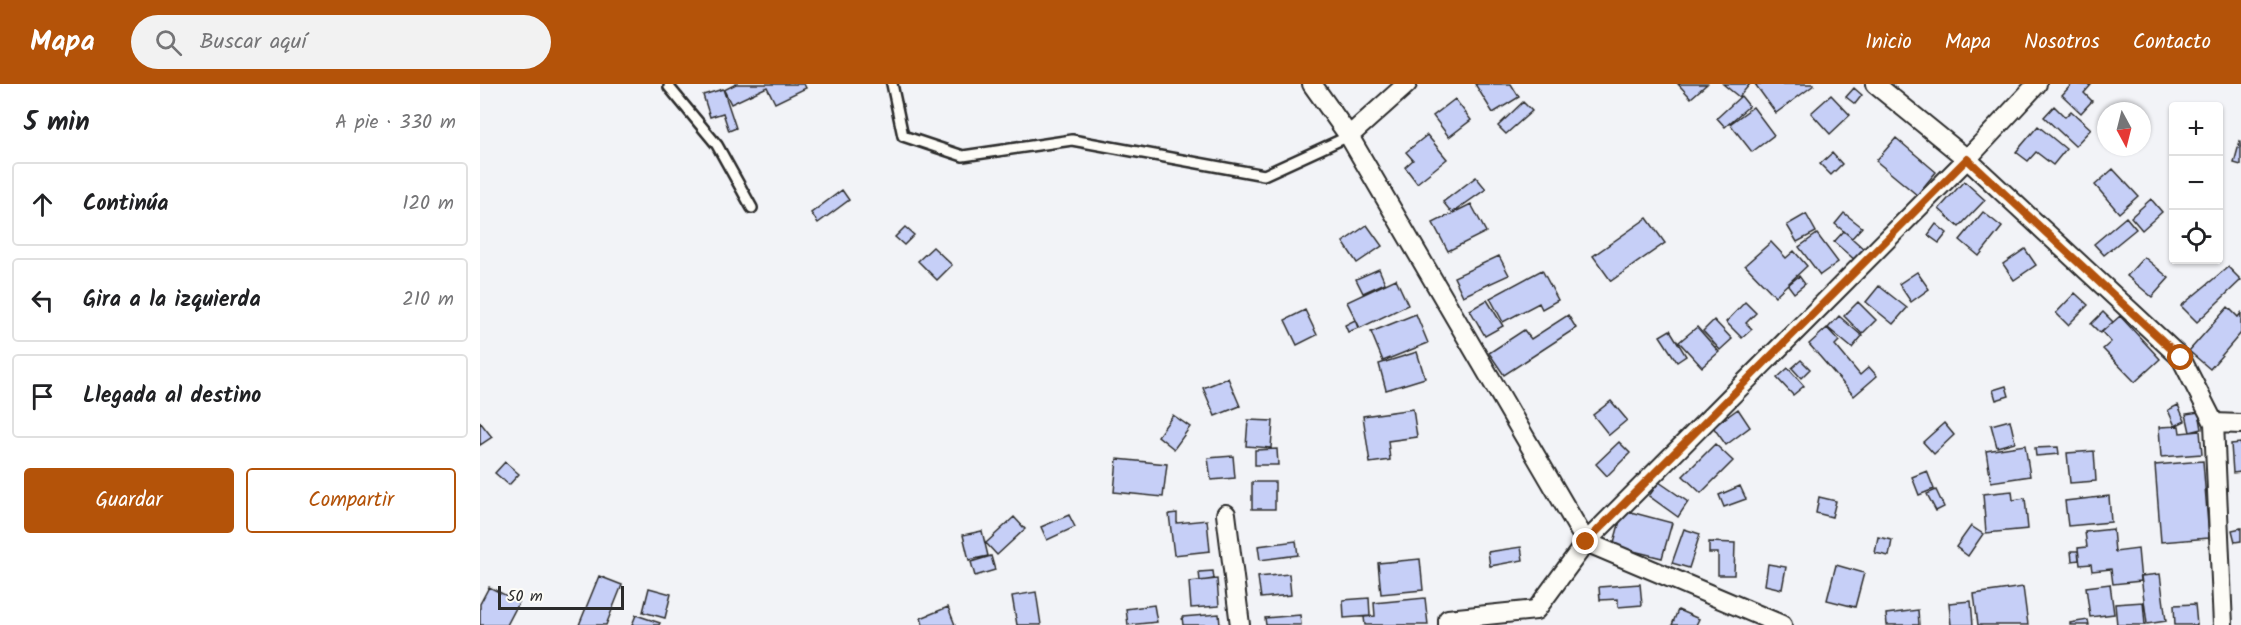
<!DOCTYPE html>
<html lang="es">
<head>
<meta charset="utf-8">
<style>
	body { margin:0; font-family:Kalam,sans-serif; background:#f2f2f2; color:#202124 }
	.controls { position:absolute; right:18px; top:18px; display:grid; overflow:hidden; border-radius:6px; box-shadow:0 2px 4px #0004 }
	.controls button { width:54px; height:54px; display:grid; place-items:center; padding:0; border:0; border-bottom:2px solid #e0e0e0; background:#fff; color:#202124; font:30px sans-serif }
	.compass { position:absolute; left:1617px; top:18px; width:54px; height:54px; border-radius:50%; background:#fff; box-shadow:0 2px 4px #0004; rotate:173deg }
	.scale { position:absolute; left:18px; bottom:15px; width:126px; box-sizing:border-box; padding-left:6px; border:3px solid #2b2b2b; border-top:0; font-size:16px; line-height:21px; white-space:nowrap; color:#2b2b2b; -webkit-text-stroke:4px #fdfcf7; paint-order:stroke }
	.stop { position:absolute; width:18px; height:18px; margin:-14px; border:4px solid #b45309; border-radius:50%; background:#fff }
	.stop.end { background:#b45309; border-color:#fff; box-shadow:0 2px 6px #0008 }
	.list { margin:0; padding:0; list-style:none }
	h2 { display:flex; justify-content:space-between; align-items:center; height:78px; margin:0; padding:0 24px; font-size:26px }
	h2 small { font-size:20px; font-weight:400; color:#757577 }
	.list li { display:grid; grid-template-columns:39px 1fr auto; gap:18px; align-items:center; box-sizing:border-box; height:84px; margin:0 12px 12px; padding:0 12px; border:2px solid #e0e0e0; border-radius:6px }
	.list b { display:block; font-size:22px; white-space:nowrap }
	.list em { font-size:20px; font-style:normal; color:#757577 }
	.actions { display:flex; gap:12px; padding:18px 24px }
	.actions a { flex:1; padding:14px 0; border:2px solid #b45309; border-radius:6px; text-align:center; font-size:21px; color:#b45309 }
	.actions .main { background:#b45309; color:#fff }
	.icon { flex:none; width:33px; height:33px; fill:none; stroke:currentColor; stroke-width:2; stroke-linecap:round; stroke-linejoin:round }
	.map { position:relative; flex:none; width:1761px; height:541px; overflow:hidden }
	header { display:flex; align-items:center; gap:36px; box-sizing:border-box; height:84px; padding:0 30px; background:#b45309; color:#fff }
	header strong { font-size:28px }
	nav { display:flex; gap:33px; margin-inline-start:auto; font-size:21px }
	.search { width:420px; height:54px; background:#f2f2f2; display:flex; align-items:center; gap:15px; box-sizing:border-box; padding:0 21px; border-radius:33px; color:#757577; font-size:22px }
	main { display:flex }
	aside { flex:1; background:#fff }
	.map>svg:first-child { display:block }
	.building { fill:#c6cff7; stroke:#2b2b2b; stroke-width:1.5 }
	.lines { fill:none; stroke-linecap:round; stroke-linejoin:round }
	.service-casing { stroke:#2b2b2b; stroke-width:14 }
	.minor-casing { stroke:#2b2b2b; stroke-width:22 }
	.service { stroke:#fdfcf7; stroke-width:9 }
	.minor { stroke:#fdfcf7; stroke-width:18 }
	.route { stroke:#b45309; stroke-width:8 }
</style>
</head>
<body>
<header>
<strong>Mapa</strong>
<div class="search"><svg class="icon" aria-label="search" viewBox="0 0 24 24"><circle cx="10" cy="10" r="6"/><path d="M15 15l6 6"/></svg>Buscar aquí</div>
<nav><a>Inicio</a><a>Mapa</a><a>Nosotros</a><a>Contacto</a></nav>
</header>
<main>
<aside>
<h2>5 min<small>A pie · 330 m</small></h2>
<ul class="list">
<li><svg class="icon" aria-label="ahead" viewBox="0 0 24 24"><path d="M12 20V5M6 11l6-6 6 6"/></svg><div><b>Continúa</b></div><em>120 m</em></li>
<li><svg class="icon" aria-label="left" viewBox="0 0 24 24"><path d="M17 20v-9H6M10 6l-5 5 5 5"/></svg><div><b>Gira a la izquierda</b></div><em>210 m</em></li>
<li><svg class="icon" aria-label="arrive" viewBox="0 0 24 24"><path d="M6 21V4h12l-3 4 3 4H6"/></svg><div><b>Llegada al destino</b></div></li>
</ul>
<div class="actions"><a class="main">Guardar</a><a>Compartir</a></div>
</aside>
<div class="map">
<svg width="1761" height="541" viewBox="0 0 1761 541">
	<rect width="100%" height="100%" fill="#f2f3f7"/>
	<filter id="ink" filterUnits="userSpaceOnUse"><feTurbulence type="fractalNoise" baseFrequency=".0167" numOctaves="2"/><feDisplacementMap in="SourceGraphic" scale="12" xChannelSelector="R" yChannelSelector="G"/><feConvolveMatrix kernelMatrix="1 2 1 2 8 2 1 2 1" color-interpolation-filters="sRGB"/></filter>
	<g filter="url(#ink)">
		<!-- building -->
		<path class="building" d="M256,0h68l2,4 -31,15 -8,-16 -36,17 -7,-14z
			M995,0h36l8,13 -26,16z
			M1198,0h29l-16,14z
			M1243,0h27l-11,13z
			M1275,0h58l1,1 -38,28z
			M1592,0l19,1 -7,8 8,8 -11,12 -19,-18z
			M1374,4l8,7 -7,9 -9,-7z
			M243,5l13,39 -7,3 -6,-18 -13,4 -7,-22z
			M1351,11l19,20 -20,19 -19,-21z
			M1261,12l8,10 -24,21 -8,-9z
			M975,15l16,21 -22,17 -16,-21z
			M1043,18l9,9 -26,23 -8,-8z
			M1574,22l11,11 6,-6 20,18 -16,17 -31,-29z
			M1273,23l21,28 -22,17 -22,-28z
			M1558,42l28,23 -13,16 -17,-13 -8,9 -12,-9z
			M947,51l20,24 -30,24 -12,-16 8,-7 -7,-8z
			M1416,54l40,34 -19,23 -41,-34z
			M1760,57l1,1v23l-7,-2z
			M1352,69l10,11 -11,11 -11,-11z
			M1633,85l25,27 -19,17 -24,-28z
			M996,93l10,12 -34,24 -9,-11z
			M1484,97l21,19 -26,27 -20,-18z
			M362,106l7,10 -31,23 -7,-10z
			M1671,115l11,13 -20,18 -11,-13z
			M991,120l15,28 -38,19 -15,-28z
			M1503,128l19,15 -23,29 -19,-16z
			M1364,129l18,14 -10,11 -17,-14z
			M1326,130l10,18 -19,10 -10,-17z
			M1646,133l10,12 -32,26 -10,-11z
			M1167,134l18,25 -54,38 -18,-25z
			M1456,140l11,9 -8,10 -11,-8z
			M887,141l15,21 -25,17 -14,-21z
			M425,143l9,8 -10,10 -9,-8z
			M1364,147l21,19 -10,10 -21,-18z
			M1337,150l21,28 -18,13 -21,-28z
			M1291,158l15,16 8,-7 13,15 -32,30 -30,-31z
			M453,163l19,18 -15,15 -19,-19z
			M1545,165l11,16 -22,15 -11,-16z
			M1019,172l10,19 -46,21 -9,-19z
			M1664,173l25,21 -17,19 -25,-21z
			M1748,183l13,13 -44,42 -16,-16z
			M899,185l6,14 -22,10 -7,-14z
			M1062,186l16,30 -16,9 -3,-6 -36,19 -13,-24z
			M1437,188l12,17 -18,13 -12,-18z
			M1319,192l6,8 -11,9 -6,-8z
			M916,195l12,26 -48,23 -13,-26z
			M1399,202l28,22 -14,16 -27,-22z
			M1595,209l13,12 -20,20 -12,-12z
			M1007,216l16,26 -18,10 -15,-26z
			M1265,218l11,11 -10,10 6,6 -10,9 -16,-16z
			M1378,218l18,18 -14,14 -18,-18z
			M1748,223l10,10 3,-4v20l-31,36 -21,-18z
			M825,226l12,25 -20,10 -12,-25z
			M1623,228l10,10 -13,11 -9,-9z
			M936,230l12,29 -45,18 -12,-29z
			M1088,231l8,13 -72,47 -15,-22 35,-23 7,9z
			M1359,232l23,20 -10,12 -24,-20z
			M1640,232l40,43 -25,23 -32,-33 8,-7 -9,-10z
			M875,236l3,8 -10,4 -3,-7z
			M1234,236l18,19 -12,11 -17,-19z
			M1217,243l22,25 -17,15 -23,-25z
			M1347,244l12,13 -4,4 25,30 9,-8 8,9 -23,20 -45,-52z
			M1190,246l16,26 -9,6 -17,-26z
			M937,268l8,26 -39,12 -7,-26z
			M1321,276l9,9 -9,9 -9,-10z
			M1308,284l16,18 -11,9 -16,-17z
			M748,294l12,28 -25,10 -12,-28z
			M1526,302l3,10 -13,4 -3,-10z
			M1131,317l16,19 -18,15 -16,-20z
			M1698,321l7,16 -10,5 -7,-16z
			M933,325l4,28 -29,4 2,19 -20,3 -7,-47z
			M1258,325l12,18 -24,18 -13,-18z
			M1719,328l3,17 -12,3 -4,-18z
			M693,331l17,12 -16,22 -16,-13z
			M768,336l25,1 -2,27 -25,-2z
			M1530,336l5,22 -18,5 -6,-22z
			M0,338l12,15 -12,8z
			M1464,339l10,12 -20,19 -11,-12z
			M1699,342l1,7 20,-2 2,23 -41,3 -2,-30z
			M1139,358l11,11 -23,23 -11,-12z
			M1761,359v29l-8,1 -2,-29z
			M1235,360l18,17 -32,32 -18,-17z
			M1545,361l5,31 -39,6 -5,-31z
			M1578,363l1,7 -23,2 -1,-8z
			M797,365l1,16h-23v-15z
			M1614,367l2,30 -26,2 -3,-30z
			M753,372l2,22 -24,2 -3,-22z
			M637,375l50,5 -4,33 -49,-5z
			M1723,377l6,77 -48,4 -6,-77z
			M25,378l14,12 -10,11 -14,-12z
			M1447,387l7,18 -15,6 -7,-18z
			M772,398h23v27h-23z
			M1179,398l29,20 -10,15 -29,-21z
			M1260,402l6,13 -22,8 -5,-12z
			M1456,406l8,17 -8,4 -9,-17z
			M1532,407l1,9 12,-2 3,31 -42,4 -3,-39z
			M1629,412l2,26 -43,4 -3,-25z
			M1339,413l17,4 -4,16 -16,-4z
			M1143,426l49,13 -10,35 -49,-12z
			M697,429v10l30,-3 3,31 -36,4 -5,-41z
			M589,431l6,12 -28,13 -6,-13z
			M534,433l11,12 -28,26 -11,-12z
			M1491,442l12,8 -15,22 -12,-9z
			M1761,444v13l-6,1 -3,-12z
			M1204,445l16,5 -11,34 -17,-5z
			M1633,445l2,23 23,-3 3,32 -28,3 -2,-15 -19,2 -1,-7 -11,1 -2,-17 9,-1 -2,-15z
			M502,447l6,25 -19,4 -6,-25z
			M1398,453l14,3 -3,16 -14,-3z
			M816,457l2,14 -38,5 -2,-14z
			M1229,458l26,1 -1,32h-16v-22h-9z
			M1041,463l2,13 -33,6 -2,-14z
			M1591,467h7l1,9 -7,1z
			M511,472l4,14 -20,6 -4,-14z
			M940,475l3,31 -42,4 -3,-31z
			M1288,480l18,3 -4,22 -17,-4z
			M1356,481l28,8 -9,34 -28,-7z
			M733,487l1,8 -14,2 -1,-9z
			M809,490l2,21 -30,3 -3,-21z
			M1680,490l6,47 -19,3 -6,-48z
			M119,492l23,9 -16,40h-27z
			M737,495l2,27 -28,2 -2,-26z
			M1160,500l2,21 -24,2v-8l-18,1 -1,-13z
			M1630,500l4,30 -24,3 -4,-30z
			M9,503l30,15 -12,23h-27v-21z
			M1543,503l5,38h-50l-4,-31z
			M169,504l22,6 -6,24 -22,-6z
			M556,508l5,33h-24l-5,-29z
			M889,514l1,18 -26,2 -1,-18z
			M945,514l3,27h-63l-1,-8 11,-1 -1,-13z
			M1491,517l2,24h-22l-2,-22z
			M1663,518l2,23h-28l-2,-21z
			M1715,520l2,21h-22l-1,-20z
			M674,521l3,17 -29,3 -2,-16z
			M468,523l7,18h-32l-2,-7z
			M1198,526l21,9 -3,6h-24z
			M1438,526l1,15h-32l-1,-11z
			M739,530l1,11h-37l-1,-8z
			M156,531l24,8 -1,2h-27z
			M820,531l1,10h-35l-1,-7z
			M1608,536l1,5h-19v-2z"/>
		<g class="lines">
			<!-- service casing -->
			<g class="service-casing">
				<path id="service" d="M190,0l-1,3 48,58 35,63
					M412,0l11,52 60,20 109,-16 192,35 85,-39"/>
			</g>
			<!-- minor casing -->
			<g class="minor-casing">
				<path id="minor" d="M832,0l37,52 237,406 196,83
					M1395,0l92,75 214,199 33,65 9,202
					M869,52l58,-52
					M1734,339l27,1
					M746,430l14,111
					M968,541v-6l88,-9 50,-68 381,-383 70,-75"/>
			</g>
			<!-- service -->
			<use href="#service" class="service"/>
			<!-- minor -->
			<use href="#minor" class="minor"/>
		</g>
	</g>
	<g class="lines" filter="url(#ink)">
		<!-- route -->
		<path class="route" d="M1106,458l381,-383 214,199"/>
	</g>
</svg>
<div class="controls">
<button>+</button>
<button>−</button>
<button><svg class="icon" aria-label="locate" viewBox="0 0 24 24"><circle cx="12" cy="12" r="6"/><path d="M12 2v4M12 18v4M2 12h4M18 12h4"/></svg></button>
</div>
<svg class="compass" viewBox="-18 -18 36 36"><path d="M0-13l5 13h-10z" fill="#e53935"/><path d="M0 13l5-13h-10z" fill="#757577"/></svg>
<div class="scale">50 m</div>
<div class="stop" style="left:1701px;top:274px"></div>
<div class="stop end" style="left:1106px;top:458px"></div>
</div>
</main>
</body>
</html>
